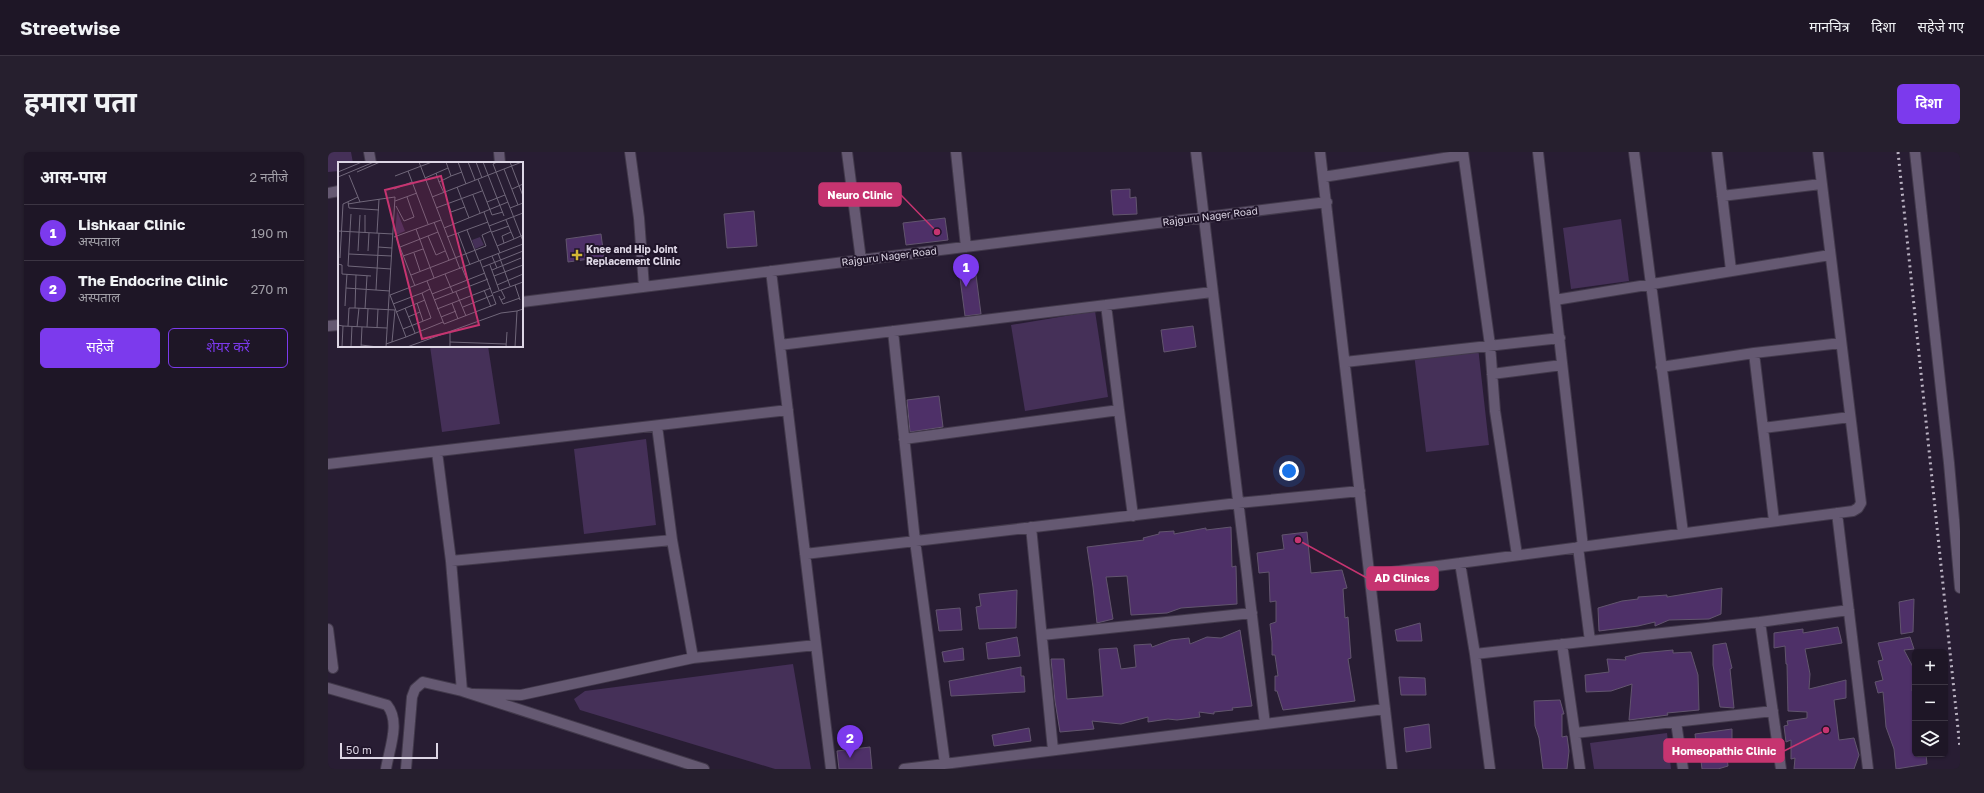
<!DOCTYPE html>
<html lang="hi">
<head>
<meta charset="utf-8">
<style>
	body { margin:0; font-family:"Golos Text","Noto Sans Devanagari",sans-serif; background:#261f2e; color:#f1f3f6 }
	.controls { position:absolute; right:12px; bottom:12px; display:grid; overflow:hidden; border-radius:6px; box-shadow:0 1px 3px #0004 }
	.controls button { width:36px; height:36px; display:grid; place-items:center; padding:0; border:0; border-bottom:1px solid #3c3543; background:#1e1626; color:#f1f3f6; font:20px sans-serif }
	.scale { position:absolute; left:12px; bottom:10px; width:98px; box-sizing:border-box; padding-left:4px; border:2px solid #ddd6e5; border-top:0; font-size:11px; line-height:14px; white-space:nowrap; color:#ddd6e5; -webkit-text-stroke:3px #1f1429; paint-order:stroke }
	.you { position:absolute; left:961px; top:319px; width:14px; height:14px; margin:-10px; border:3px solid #fff; border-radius:50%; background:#1a73e8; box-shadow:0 0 0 6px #1a73e833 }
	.badge { display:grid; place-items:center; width:26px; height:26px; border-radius:50%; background:#7c3aed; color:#fff; font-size:13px; font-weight:700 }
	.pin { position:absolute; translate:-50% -33px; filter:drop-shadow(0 1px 2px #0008) }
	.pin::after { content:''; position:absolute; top:21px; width:14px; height:12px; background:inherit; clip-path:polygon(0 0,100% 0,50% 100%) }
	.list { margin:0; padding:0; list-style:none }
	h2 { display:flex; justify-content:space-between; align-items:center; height:52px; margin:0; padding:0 16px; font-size:17px }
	h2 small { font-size:13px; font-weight:400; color:#a19fa7 }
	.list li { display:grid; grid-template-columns:26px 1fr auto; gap:12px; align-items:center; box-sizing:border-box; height:56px; padding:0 16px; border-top:1px solid #3c3543 }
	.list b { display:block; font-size:15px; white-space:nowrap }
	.list p { margin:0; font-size:13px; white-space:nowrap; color:#a19fa7 }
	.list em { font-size:13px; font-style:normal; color:#a19fa7 }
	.actions { display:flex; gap:8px; padding:12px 16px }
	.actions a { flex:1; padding:9px 0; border:1px solid #7c3aed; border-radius:6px; text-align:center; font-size:14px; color:#7c3aed }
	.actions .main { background:#7c3aed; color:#fff }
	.icon { flex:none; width:22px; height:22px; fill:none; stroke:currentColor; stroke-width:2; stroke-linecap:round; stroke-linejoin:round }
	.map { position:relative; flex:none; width:1632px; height:617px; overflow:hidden; border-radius:6px }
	header { display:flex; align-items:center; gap:24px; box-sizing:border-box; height:56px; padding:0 20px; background:#1e1626; border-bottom:1px solid #3c3543 }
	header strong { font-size:19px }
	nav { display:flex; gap:22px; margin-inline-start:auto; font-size:14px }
	.intro { display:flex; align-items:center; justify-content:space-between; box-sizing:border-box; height:96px; padding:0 24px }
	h1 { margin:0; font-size:28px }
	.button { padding:10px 18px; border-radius:6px; background:#7c3aed; color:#fff; font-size:14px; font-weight:700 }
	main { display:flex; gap:24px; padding:0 24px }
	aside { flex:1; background:#1e1626; border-radius:6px; box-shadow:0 1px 3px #0004 }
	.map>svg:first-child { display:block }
	.green { fill:#453058 }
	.building { fill:#4e3068; stroke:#62556e }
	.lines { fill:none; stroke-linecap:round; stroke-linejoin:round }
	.minor-casing { stroke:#42394b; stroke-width:12 }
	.minor { stroke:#655972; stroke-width:10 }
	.rail { stroke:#bbb3c3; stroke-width:3; stroke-dasharray:2 4; stroke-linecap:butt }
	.poi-dot { fill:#d2b736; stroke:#1f1429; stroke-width:1.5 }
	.labels { text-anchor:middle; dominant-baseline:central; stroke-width:4; stroke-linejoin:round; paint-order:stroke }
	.street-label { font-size:10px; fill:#ddd6e5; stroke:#1f1429 }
	.poi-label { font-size:10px; font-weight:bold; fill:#ddd6e5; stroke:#1f1429; text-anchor:start }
	.inset-road { fill:none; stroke:#70677a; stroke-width:1 }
	.view { fill:#c63470; fill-opacity:0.15; stroke:#c63470; stroke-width:2 }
	.inset-edge { fill:none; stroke:#ddd6e5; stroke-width:2 }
	.leader { fill:none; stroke:#c63470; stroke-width:1.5 }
	.callout-dot { fill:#c63470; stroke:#1f1429; stroke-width:1.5 }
	.callout { fill:#c63470; stroke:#c63470; stroke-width:1.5 }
	.callout-label { font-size:11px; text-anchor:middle; font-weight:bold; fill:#fff }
</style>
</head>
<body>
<header>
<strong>Streetwise</strong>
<nav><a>मानचित्र</a><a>दिशा</a><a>सहेजे गए</a></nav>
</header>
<div class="intro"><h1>हमारा पता</h1><a class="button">दिशा</a></div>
<main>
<aside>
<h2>आस-पास<small>2 नतीजे</small></h2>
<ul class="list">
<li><span class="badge">1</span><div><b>Lishkaar Clinic</b><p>अस्पताल</p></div><em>190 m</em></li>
<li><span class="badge">2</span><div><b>The Endocrine Clinic</b><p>अस्पताल</p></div><em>270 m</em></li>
</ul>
<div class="actions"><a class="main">सहेजें</a><a>शेयर करें</a></div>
</aside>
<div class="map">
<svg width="1632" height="617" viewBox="0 0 1632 617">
	<rect width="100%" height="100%" fill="#281d33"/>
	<!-- green -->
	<path class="green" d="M0,0h23l2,11h-14v8l-11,1z
		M1293,67l8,62 -58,8 -8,-61z
		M767,159l13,86 -83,14 -14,-86z
		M102,194h58l12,78 -58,8z
		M1150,195l11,98 -63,7 -12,-98z
		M318,287l10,86 -72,9 -10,-85z
		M465,512l18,105h-36l-195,-59 -6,-11 11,-8z
		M1339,581l4,36h-77l-4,-26z"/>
	<!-- building -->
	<path class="building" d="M802,37v9l6,-1 1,17 -24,1 -2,-25z
		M426,59l3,35 -30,2 -3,-34z
		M617,66l3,22 -42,5 -3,-22z
		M273,82l3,23 -36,5 -2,-23z
		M648,123l5,39 -16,2 -5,-38z
		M865,174l3,21 -32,5 -3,-22z
		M611,244l4,31 -33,5 -3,-32z
		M903,375l1,40 4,-1 1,38 -56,4 -14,5 -36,2 -4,-39 -21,1 7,42 -16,4 -4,-36 -6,-40 57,-7 -1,-2 16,-4v-2l15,-1v3l32,-6v2z
		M979,380l4,41 31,-3 5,18 -4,1 2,29 3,-1 3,41 -3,1 7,42 -72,9 -6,-19h-2v-15h3l-3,-21h-3v-13l-2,-18 6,-2v-21l-6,1 -1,-30 -10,1 -2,-20 27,-4 -2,-14z
		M1394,436l-1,26 -12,5 -40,1 -14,6v-4l-17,4 -39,5 -1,-23 24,-7 16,-2v-2l29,-2v2z
		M689,438l-1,38 -37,1 -3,-22 5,-1 -2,-12z
		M1586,447l-1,33 -12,2 -2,-32z
		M632,456l2,22 -23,1 -3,-21z
		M1092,471l2,18h-25l-2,-11z
		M1510,475l4,16 -37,6 5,25 -1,15 37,-9v18l-12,2 5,40 15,-2 5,17 -5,14h-60l1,-11 -4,1v-19l-5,2 -2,-16 4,-1 -1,-4 20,-3v-6l-19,-1 -1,-47h-1l-1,-18 -11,2v-15l29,-4v4z
		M912,478l12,76 -20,2 1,2 -19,2v2l-15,-2 1,5 -23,3 -9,-1 -20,3v-5l-27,7 -29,-3 2,8 -34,3 -5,-31 -4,-42h13l3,40 36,-3 -4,-47 18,-1 4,21 15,-2 -2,-22 17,-1 1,3 19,-7 18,-2 1,6 17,-7 14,1z
		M689,485l3,19 -32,3 -2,-16z
		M1582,485l4,12 -10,1 9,17 -1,24 3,-1v64h11l1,10 -31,5 -2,-20 -8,-22 -3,-35 -5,1 -3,-11 8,-2 -5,-19 5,-1 -5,-17z
		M1398,491l6,25 -2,1 4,39 -14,-1 -7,-42v-20z
		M635,496l1,12 -20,2 -2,-10z
		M1345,498v3l18,-1 7,23 1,35 -32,3 1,2 -39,5 3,-36 -21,7 -25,1 -1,-17 24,-3 -2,-13 19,1 -1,-3 16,-4z
		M693,515v9h3l1,16 -74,4 -2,-15z
		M1071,525l26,1 1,17h-25z
		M1232,548l4,14h-2v23l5,-1 2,15 -2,18h-24l-4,-31 -4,-12 -1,-25z
		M1101,572l2,24 -25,4 -2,-24z
		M701,576l2,13 -37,5 -2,-11z
		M1404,577v18l-6,1 2,18 -10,3h-16l-2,-16 -3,1 -2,-20z
		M542,595l2,22h-33l-2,-18z"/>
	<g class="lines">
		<!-- minor casing -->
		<g class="minor-casing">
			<path id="minor" d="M41,0l2,11
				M171,0l1,11
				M302,0l9,66 5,69
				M519,0l14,108
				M628,0l10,95
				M868,0l69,572
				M992,0l72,617
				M1135,0l27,193 5,66 22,144
				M1210,0l45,395
				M1306,0l49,381
				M1389,0l14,118
				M1587,0l34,311 11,125
				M995,25l140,-22
				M0,41l11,-2
				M1394,44l99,-12
				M443,119l60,498
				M1227,148l275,-45
				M194,150l805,-100
				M0,174l11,-1
				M565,179l22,210 30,223
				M452,193l432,-53
				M1426,201l20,168
				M1017,210l215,-24
				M1333,215l93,-14 87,-10
				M1164,222l70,-9
				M791,258l14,106
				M329,274l15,114
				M1435,276l87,-11
				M576,287l215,-29 -13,-105
				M109,300l14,109 11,130
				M0,312l460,-54
				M1509,361l31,256
				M703,375l22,223
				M1250,395l12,94
				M477,402l433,-51 122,-12
				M123,409l221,-21 21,118 -172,37 -48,-1
				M1132,411l15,91 285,-32 21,147
				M1041,423l484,-64 5,-3 3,-5 -43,-351
				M1432,470l89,-12
				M0,477l5,39
				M714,483l210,-22
				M1234,492l18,125
				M1147,502l15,115
				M365,506l123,-13
				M0,536l59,17c14,17 2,44 -1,64
				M1348,570l7,47
				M1247,581l198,-22
				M78,617l6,-72 3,-8 8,-7 39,9 242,78
				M576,617l481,-60"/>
		</g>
		<!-- minor -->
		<use href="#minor" class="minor"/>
		<!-- rail -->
		<path class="rail" d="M1570,0l62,596"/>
	</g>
	<!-- markers -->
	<path class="poi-dot" d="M247 97h4v4h4v4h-4v4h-4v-4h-4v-4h4z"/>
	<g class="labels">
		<!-- street labels -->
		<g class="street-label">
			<text transform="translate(882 64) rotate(-7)">Rajguru Nager Road</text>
			<text transform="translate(561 104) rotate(-7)">Rajguru Nager Road</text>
		</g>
		<!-- poi labels -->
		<g class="poi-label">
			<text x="258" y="97">Knee and Hip Joint<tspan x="258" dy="12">Replacement Clinic</tspan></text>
		</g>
	</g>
	<!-- overview -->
	<g transform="translate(10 10)">
		<rect width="185" height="185" fill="#281d33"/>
		<path d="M59,49l8,20 -9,4 -1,-1zM142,75l4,8 -9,4 -3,-9z" fill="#453058"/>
		<path class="inset-road" d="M81,0l41,107M108,0l5,14 11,-4M120,0l8,22M130,0l7,18M138,0l6,16M145,0l21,54M159,0l-4,2 30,77M172,0l13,34M166,7l14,36M70,9l20,53M0,10l24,-10M19,10l23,-10M98,11l3,9 12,-6M11,13l11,27 35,-5 -9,150M57,14l37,-14M0,15l36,-15M87,16l23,-10M140,17l14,36 11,-3M101,20l5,11M119,25l12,31M56,27l18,-7M174,27l11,-5M135,33l7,18M94,35l90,-35M57,39l22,-8M10,40l1,6 30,2M149,40l18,-7M10,42l12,-2M110,42l3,8 14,-5M58,44l8,15 10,-4 -7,-20M98,46l46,-17M172,46l13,-5M13,52l-3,52 43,3M168,58l8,19 9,-4M96,60l15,38M151,64l34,-13M106,66l64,-26M78,67l18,49M129,68l12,31M0,69l55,3M153,69l9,22M27,70v-17M154,70l17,-6M39,71l2,-34M120,71l12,32M90,74l8,19 9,-4M56,75l47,-17M58,75l19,49M109,75l41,-15M166,81l-2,-7 9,-4M159,84l17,-7M40,85l14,1M62,85l38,-15M20,89l2,-36M30,89l1,-18M76,91l6,18M160,91l12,33M11,92l43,2M65,94l20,-7M154,94l5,12M2,96l3,-54 15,-7M0,102l4,1v9l29,2M152,103l9,25M145,105l40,-16M124,106l5,12M154,108l29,-12M107,112l8,19M18,113l-1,33 40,2M73,113l75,-29 -4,-11 9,-4 -7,-19M156,114l29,-11M89,119l17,43 52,-20 -16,-43M159,123l26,-11M177,123l5,15M8,126l1,-14M38,128l3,-57M146,128l7,17M118,130l10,24M155,131l30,-11M94,132l53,-21M52,133l133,-51M52,133l16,42 37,-15M161,134l4,8 17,-6M96,138l54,-21M163,138l4,-2 -4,-8M79,141l6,18M114,141l6,16M55,142l29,-11M7,144l1,-18 44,3M125,145l30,-12M67,146l10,25M27,147l2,-33M99,147l54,-21M58,150l29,-12M70,155l12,-5M103,155l15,-6M0,163l5,1 -1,21M5,164l44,2M10,164l1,-18h6M19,165l2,-19M29,165l1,-18M39,166l1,-19M65,167l28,-11 -9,-25 8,-4M54,180l3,-32M112,180l56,2M48,182l20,-7M23,183l17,2M13,185l1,-21M23,185l1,-20M69,185l94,-34 16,-2M112,185v-16M168,185l1,-15M177,185l2,-36 6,-2"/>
		<path class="view" d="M103,14l38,149 -57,14 -37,-149z"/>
		<rect width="185" height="185" class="inset-edge"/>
	</g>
	<!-- callouts -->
	<path class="leader" d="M609 80L573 43M970 388L1039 426M1498 578L1456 599"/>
	<g class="callout-dot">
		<circle cx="609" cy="80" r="4"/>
		<circle cx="970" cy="388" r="4"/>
		<circle cx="1498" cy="578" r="4"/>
	</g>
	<g class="callout">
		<rect x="491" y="31" width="82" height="23" rx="4"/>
		<rect x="1039" y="415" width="71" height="23" rx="4"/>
		<rect x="1336" y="587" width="120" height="23" rx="4"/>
	</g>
	<g class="callout-label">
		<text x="532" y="47">Neuro Clinic</text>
		<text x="1074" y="430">AD Clinics</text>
		<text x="1396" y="603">Homeopathic Clinic</text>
	</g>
</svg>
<div class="controls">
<button>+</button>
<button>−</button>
<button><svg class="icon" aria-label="layers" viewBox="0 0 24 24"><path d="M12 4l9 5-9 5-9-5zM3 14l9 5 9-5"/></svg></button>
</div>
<div class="scale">50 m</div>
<div class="you"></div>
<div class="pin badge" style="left:638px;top:135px">1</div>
<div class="pin badge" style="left:522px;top:606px">2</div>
</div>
</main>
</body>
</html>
